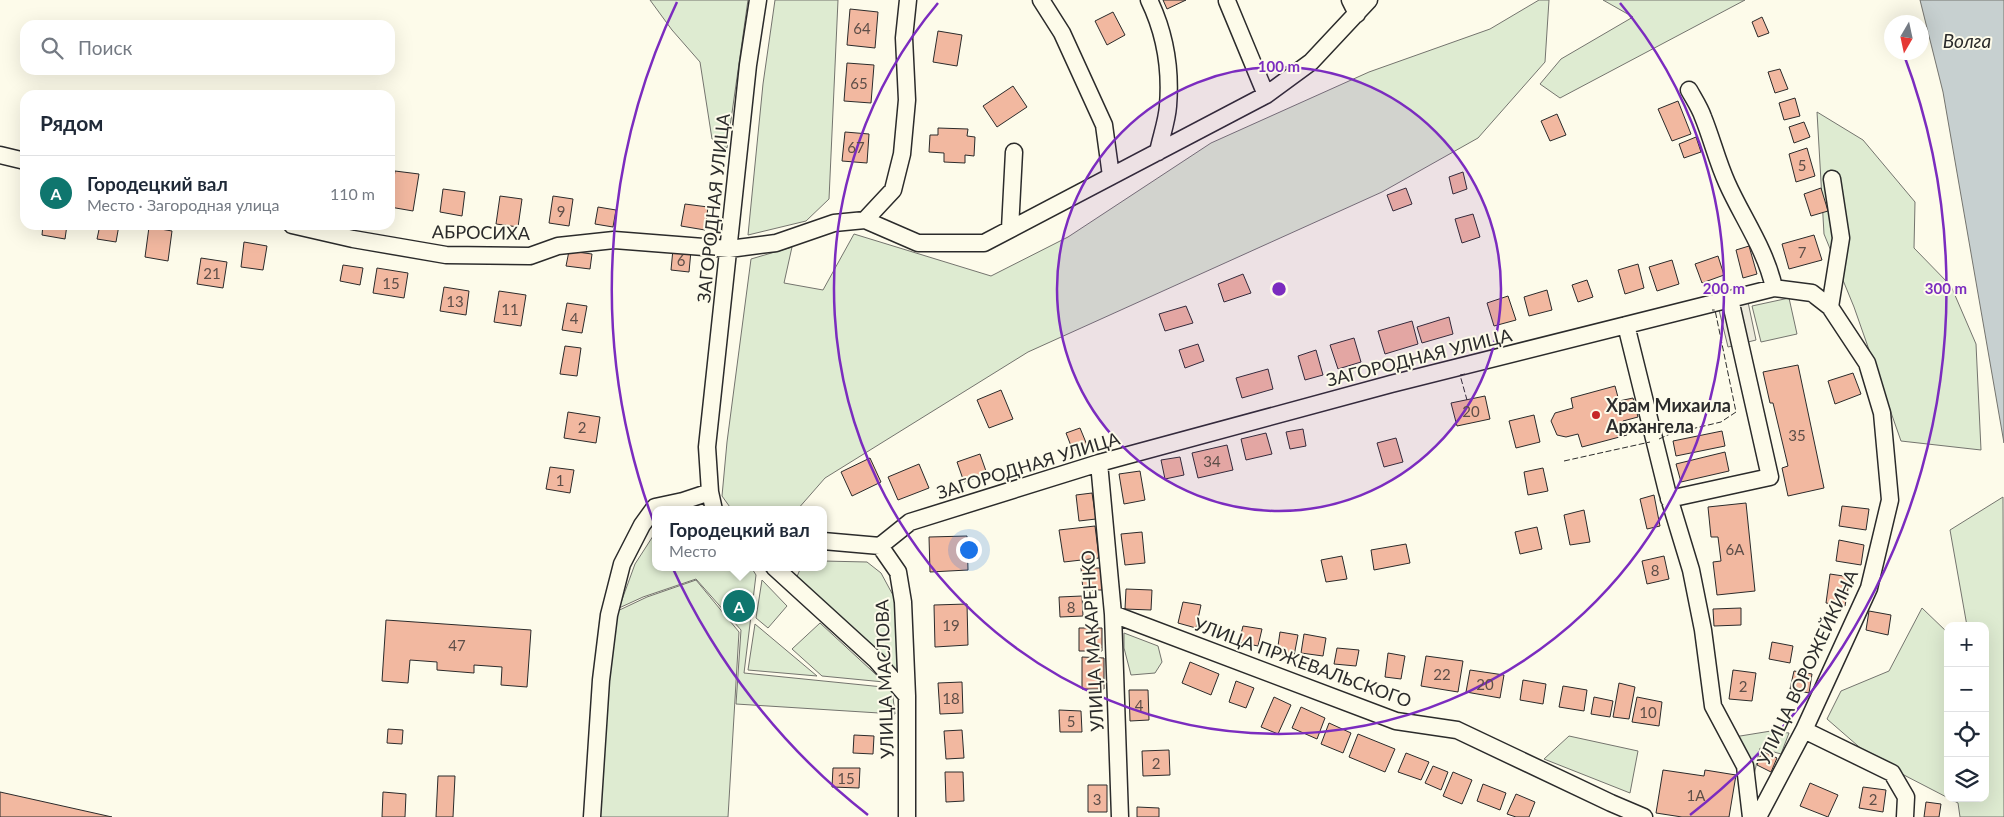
<!DOCTYPE html>
<html lang="ru">
<head>
<meta charset="utf-8">
<style>
	body { margin:0; font-family:Lato,sans-serif; background:#f6f6f7; color:#1f2937 }
	.controls { position:absolute; right:15px; bottom:15px; display:grid; overflow:hidden; border-radius:10px; box-shadow:0 5px 20px #0002 }
	.controls button { width:45px; height:45px; display:grid; place-items:center; padding:0; border:0; border-bottom:1px solid #e0e1e3; background:#fff; color:#1f2937; font:25px sans-serif }
	.compass { position:absolute; left:1884px; top:15px; width:45px; height:45px; border-radius:50%; background:#fff; box-shadow:0 5px 20px #0002; rotate:189deg }
	.you { position:absolute; left:968px; top:549px; width:18px; height:18px; margin:-12px; border:4px solid #fff; border-radius:50%; background:#1a73e8; box-shadow:0 0 0 8px #1a73e833 }
	.badge { display:grid; place-items:center; width:32px; height:32px; border-radius:50%; background:#0f766e; color:#fff; font-size:16px; font-weight:700 }
	.pin { position:absolute; translate:-50% -50%; border:2px solid #fff; box-shadow:0 1px 5px #0006 }
	.popup { position:absolute; left:652px; top:506px; width:175px; height:65px; box-sizing:border-box; display:grid; place-content:center; border-radius:10px; background:#fff; filter:drop-shadow(0 1px 4px #0005); font-size:16px; white-space:nowrap; color:#747a83 }
	.popup b { font-size:19px; color:#1f2937 }
	.popup::after { content:''; position:absolute; left:50%; top:100%; margin-left:-10px; border:10px solid transparent; border-top-color:#fff }
	.list { margin:0; padding:0; list-style:none }
	h2 { display:flex; justify-content:space-between; align-items:center; height:65px; margin:0; padding:0 20px; font-size:21px }
	h2 small { font-size:16px; font-weight:400; color:#747a83 }
	.list li { display:grid; grid-template-columns:32px 1fr auto; gap:15px; align-items:center; box-sizing:border-box; height:75px; padding:0 20px; border-top:1px solid #e0e1e3 }
	.list b { display:block; font-size:19px; white-space:nowrap }
	.list p { margin:0; font-size:16px; white-space:nowrap; color:#747a83 }
	.list em { font-size:16px; font-style:normal; color:#747a83 }
	.icon { flex:none; width:28px; height:28px; fill:none; stroke:currentColor; stroke-width:2; stroke-linecap:round; stroke-linejoin:round }
	.map { position:relative; flex:none; width:2004px; height:817px; overflow:hidden }
	.search { position:absolute; background:#fff; box-shadow:0 5px 20px #0002; left:20px; top:20px; width:375px; height:55px; display:flex; align-items:center; gap:12px; box-sizing:border-box; padding:0 18px; border-radius:15px; color:#747a83; font-size:19px }
	.panel { position:absolute; background:#fff; box-shadow:0 5px 20px #0002; left:20px; top:90px; width:375px; height:140px; border-radius:15px }
	.map>svg:first-child { display:block }
	.green { fill:#deebd1; stroke:#74746e }
	.parking { fill:#eceadb; stroke:#74746e }
	.water { fill:#c7d0d0; stroke:#74746e }
	.building { fill:#f2b8a0; stroke:#2b2b2b }
	.lines { fill:none; stroke-linecap:round; stroke-linejoin:round }
	.minor-casing { stroke:#2b2b2b; stroke-width:19 }
	.minor { stroke:#fdfbea; stroke-width:16 }
	.fence { stroke:#2b2b2b; stroke-width:1; stroke-dasharray:6 2.5; stroke-linecap:butt }
	.ring { fill:none; stroke:#7b2cbf; stroke-width:2.5 }
	.poi-dot { fill:#c62828; stroke:#fdfbea; stroke-width:2 }
	.labels { text-anchor:middle; dominant-baseline:central; stroke-width:4; stroke-linejoin:round; paint-order:stroke }
	.number-label { font-size:15px; fill:#5d4e48 }
	.street-label { font-size:18px; fill:#2b2b2b; stroke:#fdfbea }
	.poi-label { font-size:18px; font-weight:bold; fill:#2b2b2b; stroke:#fdfbea; text-anchor:start }
	.water-label { font-size:19px; font-style:italic; fill:#2b2b2b; stroke:#fdfbea }
	.centre { fill:#7b2cbf; stroke:#fdfbea; stroke-width:2.5 }
	.ring-label { font-size:15px; text-anchor:middle; font-weight:bold; fill:#7b2cbf; stroke:#fdfbea; stroke-width:4; stroke-linejoin:round; paint-order:stroke }
</style>
</head>
<body>
<div class="map">
<svg width="2004" height="817" viewBox="0 0 2004 817">
	<rect width="100%" height="100%" fill="#fdfbea"/>
	<!-- green -->
	<path class="green" d="M650,0h98l-21,148 -15,-9 -12,-77 -28,-32z
		M775,0h63l-9,199 -23,22 -58,14 15,-151z
		M1539,0h10l-4,62 -67,76 -96,54 -354,160 -203,126 -28,32h-65l-10,-14 5,-54 24,-183 41,-12 -8,36 39,7 31,-56 137,42 77,-39 143,-94 158,-71 121,-43z
		M1603,0h142l-185,98 -20,-14 21,-25 72,-42z
		M1817,112l46,28 52,62 -1,46 37,38 25,58 5,106 -80,-9 -47,-134 -30,-73z
		M1789,298l8,36 -36,8 -9,-36z
		M2003,497l1,320h-44l-2,-14 -85,-44 -46,-40 14,-28 48,-20 33,-63 26,25v165h37v-172h-18l-17,-96z
		M655,533v34h96l5,8 -12,98 139,14 9,2 3,25 -159,-10 5,-74 -45,-51 -53,18 -24,11 16,-44z
		M823,561l44,1 14,11 13,24 6,77 -7,-4 -97,-91 5,-12h22z
		M696,580l43,52 -11,185h-136l17,-202 38,-18z
		M762,580l25,26 -19,22 -12,-10z
		M820,623l64,59 -62,-6 -30,-27z
		M755,624l62,52 -69,-6z
		M1124,633l34,13 4,16 -7,11 -24,2 -7,-27z
		M1771,731l18,2 -8,21 -21,-6 -6,27 -20,-38z
		M1569,736l69,15 -8,42 -86,-34z"/>
	<!-- parking -->
	<path class="parking" d="M1748,302l8,38 -28,7 -9,-37z"/>
	<!-- water -->
	<path class="water" d="M1920,0h84v443l-61,-351z"/>
	<!-- building -->
	<path class="building" d="M1163,0h23l-19,9z
		M850,9l28,3 -3,36 -28,-3z
		M1113,12l12,23 -18,10 -12,-24z
		M1762,17l7,16 -11,4 -6,-15z
		M938,31l24,4 -5,31 -24,-4z
		M847,63l27,2 -3,38 -27,-2z
		M1780,69l8,20 -13,4 -7,-21z
		M1013,86l14,21 -30,20 -14,-21z
		M1795,98l5,18 -16,4 -5,-17z
		M1678,101l13,33 -19,7 -14,-32z
		M1557,114l9,21 -16,6 -9,-20z
		M1804,122l6,15 -16,6 -5,-16z
		M938,128l30,1 -1,7 8,1 -1,19 -9,-1v8l-21,-1v-9l-15,-1 1,-17h8z
		M845,132l24,2 -2,29 -25,-2z
		M1696,137l5,15 -17,6 -5,-14z
		M1807,148l8,28 -19,6 -7,-28z
		M395,171l24,3 -6,37 -23,-4z
		M1463,172l4,17 -14,5 -4,-17z
		M1406,188l6,16 -19,7 -6,-16z
		M1821,188l7,23 -17,5 -7,-22z
		M443,189l22,3 -3,24 -22,-4z
		M500,196l22,3 -4,28 -22,-3z
		M553,196l20,3 -4,27 -20,-3z
		M685,204l23,3 -3,23 -24,-4z
		M598,207l18,3 -3,17 -18,-3z
		M1473,214l7,23 -18,6 -7,-24z
		M43,225h24l-2,14 -23,-4z
		M100,225h19l-3,17 -19,-3z
		M149,227l23,4 -4,30 -23,-4z
		M1814,235l8,25 -33,9 -7,-25z
		M244,242l23,4 -4,24 -22,-3z
		M1749,246l8,28 -14,4 -7,-28z
		M673,249l18,2 -2,21 -18,-2z
		M569,251l23,3 -2,15 -24,-3z
		M1718,256l6,19 -22,8 -7,-19z
		M201,258l26,4 -4,26 -26,-4z
		M1672,260l7,24 -22,7 -8,-24z
		M1638,264l6,24 -19,6 -7,-24z
		M343,265l20,3 -3,17 -20,-4z
		M377,268l31,5 -4,25 -31,-5z
		M1243,274l8,19 -27,9 -6,-18z
		M1587,280l6,17 -15,5 -6,-17z
		M444,287l25,4 -3,24 -26,-4z
		M1547,290l5,20 -23,6 -5,-19z
		M499,291l27,4 -5,31 -27,-4z
		M1508,296l8,24 -22,6 -7,-23z
		M567,303l20,3 -5,27 -20,-3z
		M1186,306l7,17 -28,8 -6,-17z
		M1449,317l4,17 -31,9 -5,-16z
		M1412,321l6,23 -33,10 -7,-23z
		M1354,338l7,24 -23,7 -8,-24z
		M1198,344l6,17 -19,7 -6,-18z
		M565,346l16,2 -4,28 -17,-2z
		M1316,350l7,25 -18,5 -7,-24z
		M1798,365l26,123 -36,8 -6,-28 6,-2 -15,-63h-3l-7,-31z
		M1268,369l5,20 -31,9 -6,-20z
		M1853,373l8,21 -26,10 -7,-23z
		M1615,386l4,15 14,-3 5,19 -15,4 4,14 -45,12 -4,-13 -12,3 -9,-2 -6,-14 4,-8 18,-5 -2,-10z
		M1001,390l12,29 -24,9 -12,-28z
		M1485,396l5,23 -33,7 -6,-23z
		M568,412l32,5 -4,26 -32,-5z
		M1534,415l6,27 -24,6 -7,-27z
		M1080,428l7,17 -14,6 -7,-18z
		M1303,429l3,17 -16,3 -4,-17z
		M1722,431l3,15 -49,10 -3,-15z
		M1266,433l6,21 -26,6 -5,-21z
		M1396,438l7,24 -19,5 -7,-24z
		M1227,445l6,25 -35,8 -6,-25z
		M1725,452l4,19 -48,11 -5,-18z
		M980,454l7,20 -23,8 -7,-20z
		M1180,457l4,18 -19,4 -4,-19z
		M870,458l11,24 -29,14 -11,-24z
		M919,464l10,24 -31,12 -10,-23z
		M550,467l24,3 -4,23 -24,-4z
		M1543,468l5,23 -20,4 -4,-23z
		M1140,471l5,29 -21,4 -5,-30z
		M1092,493l4,26 -17,2 -3,-26z
		M1654,495l6,31 -13,3 -7,-30z
		M1746,503l9,88 -38,4 -4,-33 8,-1 -3,-24h-7l-3,-30z
		M1842,506l27,3 -3,21 -27,-4z
		M1584,510l6,32 -20,3 -6,-30z
		M1095,526l4,32 -35,4 -5,-32z
		M1537,527l5,22 -22,5 -5,-22z
		M1142,532l3,31 -20,2 -4,-31z
		M967,536l1,34 -38,2 -1,-35z
		M1839,540l25,5 -3,20 -25,-4z
		M1406,544l4,19 -36,7 -3,-20z
		M1342,556l5,23 -21,3 -5,-22z
		M1664,556l5,23 -22,5 -5,-23z
		M1081,568h22l2,22h-22z
		M1830,574l20,3 -5,29 -19,-3z
		M1126,589l26,1 -1,20 -26,-1z
		M1082,596l1,20 -23,1 -1,-20z
		M1183,602l18,3 -5,23 -18,-5z
		M967,604l1,41 -33,2 -1,-42z
		M1741,608v17l-27,1 -1,-17z
		M1869,611l22,4 -3,20 -22,-5z
		M386,620l145,10 -4,57 -26,-2 1,-18 -28,-2v8l-37,-3v-8l-27,-2 -2,23 -26,-2z
		M1243,626l19,3 -4,17 -19,-4z
		M1079,628h23v23h-23z
		M1280,632l18,3 -4,21 -17,-3z
		M1304,634l22,4 -3,18 -22,-3z
		M1772,642l21,4 -3,17 -21,-4z
		M1337,648l22,2 -3,16 -22,-2z
		M1388,653l17,3 -4,23 -16,-2z
		M1426,656l37,5 -5,31 -37,-6z
		M1082,657l22,1v31h-22z
		M1190,662l29,12 -8,21 -29,-12z
		M1470,670l34,5 -4,23 -34,-6z
		M1733,670l23,3 -4,28 -23,-2z
		M1794,671l18,3 -3,19 -19,-4z
		M1523,680l23,4 -3,20 -23,-4z
		M1236,681l18,7 -8,20 -17,-6z
		M962,682l1,31 -23,1 -2,-31z
		M1619,683l16,4 -6,32 -16,-2z
		M1563,686l24,4 -3,21 -25,-4z
		M1129,690h19l1,30 -19,1z
		M1274,697l17,8 -13,29 -17,-7z
		M1594,697l19,4 -3,16 -19,-3z
		M1637,697l25,5 -3,24 -27,-4z
		M1301,707l24,11 -8,21 -25,-11z
		M1059,710l22,1 1,21h-22z
		M1329,723l22,10 -8,20 -22,-9z
		M388,729l15,1 -1,14 -15,-1z
		M962,730l2,28 -18,1 -2,-28z
		M1358,734l37,15 -10,23 -36,-15z
		M854,735l20,1 -1,18 -20,-1z
		M1169,750l1,25 -27,1 -1,-25z
		M1762,751l15,7 -6,14 -14,-7z
		M1406,753l23,9 -8,18 -23,-8z
		M1433,766l15,6 -7,18 -16,-7z
		M833,768h27l-1,20 -27,-1z
		M1663,770l41,6 1,-6 31,5 -7,42h-47l-26,-4z
		M945,772h18l1,29 -18,1z
		M1453,772l19,8 -10,24 -19,-8z
		M438,776h17l-2,41h-17z
		M1810,783l28,12 -10,22 -28,-11z
		M1483,784l23,9 -6,17 -23,-9z
		M1088,785h19v27h-19z
		M1863,787l23,3 -3,22 -24,-4z
		M0,792l112,25h-112z
		M383,792l23,2 -1,23h-23z
		M1516,794l19,8 -6,15h-13l-9,-3z
		M1926,802l15,2 -2,13h-15z
		M1137,807l22,1v9h-22z"/>
	<g class="lines">
		<!-- minor casing -->
		<g class="minor-casing">
			<path id="minor" d="M1041,0l21,33 42,92 7,51
				M1149,0c16,33 22,69 19,106 -1,15 -7,31 -10,46
				M1350,0l7,14
				M1227,1l39,94
				M1689,90c5,9 11,18 14,27 9,22 14,44 24,66 15,34 39,67 47,105
				M0,155l25,6
				M865,220l28,-30 9,-36 5,-54 -3,-62 4,-38
				M292,225l61,14 93,16 84,1 28,-10 56,-6 115,9 47,-6 58,-20 31,-3 53,23h66l282,-148 45,-33 58,-62
				M1010,229l4,-77
				M1830,307l11,-69 -9,-59
				M1626,325l41,166 24,79 12,60 10,76 32,60 6,51
				M1099,463l14,151 7,203
				M1669,499l101,-22 -40,-178
				M714,510l-4,-18 -3,-45 41,-382 10,-65
				M823,541l57,5 30,-24 189,-59 292,-79 383,-96 38,5 18,14 37,56 15,50 8,87 -21,88 -65,142 -46,87
				M880,546l18,26 5,30 4,94v121
				M774,567l102,93 31,36
				M1113,614l283,107 61,9 154,73 33,14
				M1804,730l88,43 14,24 -1,20
				M592,817l9,-137 8,-65 13,-51 20,-39 13,-18 28,-6 27,-9"/>
		</g>
		<!-- minor -->
		<use href="#minor" class="minor"/>
		<!-- fence -->
		<path class="fence" d="M1465,374l-5,1 7,25
			M1659,439l11,-5 51,-12 15,-10 -21,-102h-3
			M1564,461l86,-19"/>
	</g>
	<!-- distance rings -->
	<circle cx="1279" cy="289" r="222" fill="#7b2cbf" fill-opacity=".12"/>
	<g class="ring">
		<circle cx="1279" cy="289" r="222"/>
		<path d="M1620 3A445 445 0 1 1 938 3"/>
		<path d="M868 815A667 667 0 0 1 677 2M1904 55A667 667 0 0 1 1690 815"/>
	</g>
	<!-- markers -->
	<circle class="poi-dot" cx="1596" cy="415" r="5"/>
	<g class="labels">
		<!-- number labels -->
		<g class="number-label">
			<text x="862" y="28">64</text>
			<text x="859" y="83">65</text>
			<text x="856" y="147">67</text>
			<text x="1802" y="165">5</text>
			<text x="561" y="211">9</text>
			<text x="1802" y="252">7</text>
			<text x="681" y="260">6</text>
			<text x="212" y="273">21</text>
			<text x="391" y="283">15</text>
			<text x="455" y="301">13</text>
			<text x="510" y="309">11</text>
			<text x="574" y="318">4</text>
			<text x="1471" y="411">20</text>
			<text x="582" y="427">2</text>
			<text x="1797" y="435">35</text>
			<text x="1212" y="461">34</text>
			<text x="560" y="480">1</text>
			<text x="1735" y="549">6А</text>
			<text x="1655" y="570">8</text>
			<text x="1071" y="607">8</text>
			<text x="951" y="625">19</text>
			<text x="457" y="645">47</text>
			<text x="1442" y="674">22</text>
			<text x="1485" y="684">20</text>
			<text x="1743" y="686">2</text>
			<text x="951" y="698">18</text>
			<text x="1139" y="705">4</text>
			<text x="1648" y="712">10</text>
			<text x="1071" y="721">5</text>
			<text x="1156" y="763">2</text>
			<text x="846" y="778">15</text>
			<text x="1696" y="795">1А</text>
			<text x="1097" y="799">3</text>
			<text x="1873" y="799">2</text>
		</g>
		<!-- street labels -->
		<g class="street-label">
			<text transform="translate(713 208) rotate(-84)">ЗАГОРОДНАЯ УЛИЦА</text>
			<text transform="translate(481 232) rotate(1)">АБРОСИХА</text>
			<text transform="translate(1419 357) rotate(-14)">ЗАГОРОДНАЯ УЛИЦА</text>
			<text transform="translate(1028 465) rotate(-17)">ЗАГОРОДНАЯ УЛИЦА</text>
			<text transform="translate(1092 641) rotate(-93)">УЛИЦА МАКАРЕНКО</text>
			<text transform="translate(1303 662) rotate(20)">УЛИЦА ПРЖЕВАЛЬСКОГО</text>
			<text transform="translate(1807 667) rotate(-65)">УЛИЦА ВОРОЖЕЙКИНА</text>
			<text transform="translate(884 679) rotate(-92)">УЛИЦА МАСЛОВА</text>
		</g>
		<!-- poi labels -->
		<g class="poi-label">
			<text x="1606" y="405">Храм Михаила<tspan x="1606" dy="21">Архангела</tspan></text>
		</g>
		<!-- water labels -->
		<g class="water-label">
			<text x="1967" y="40">Волга</text>
		</g>
	</g>
	<circle cx="1279" cy="289" r="8" class="centre"/>
	<g class="ring-label">
		<text x="1279" y="72">100 m</text>
		<text x="1724" y="294">200 m</text>
		<text x="1946" y="294">300 m</text>
	</g>
</svg>
<div class="controls">
<button>+</button>
<button>−</button>
<button><svg class="icon" aria-label="locate" viewBox="0 0 24 24"><circle cx="12" cy="12" r="6"/><path d="M12 2v4M12 18v4M2 12h4M18 12h4"/></svg></button>
<button><svg class="icon" aria-label="layers" viewBox="0 0 24 24"><path d="M12 4l9 5-9 5-9-5zM3 14l9 5 9-5"/></svg></button>
</div>
<svg class="compass" viewBox="-18 -18 36 36"><path d="M0-13l5 13h-10z" fill="#e53935"/><path d="M0 13l5-13h-10z" fill="#747a83"/></svg>
<div class="you"></div>
<div class="pin badge" style="left:739px;top:606px">A</div>
<div class="popup"><b>Городецкий вал</b>Место</div>
<div class="search"><svg class="icon" aria-label="search" viewBox="0 0 24 24"><circle cx="10" cy="10" r="6"/><path d="M15 15l6 6"/></svg>Поиск</div>
<section class="panel">
<h2>Рядом<small></small></h2>
<ul class="list">
<li><span class="badge">A</span><div><b>Городецкий вал</b><p>Место · Загородная улица</p></div><em>110 m</em></li>
</ul>
</section>
</div>
</body>
</html>
